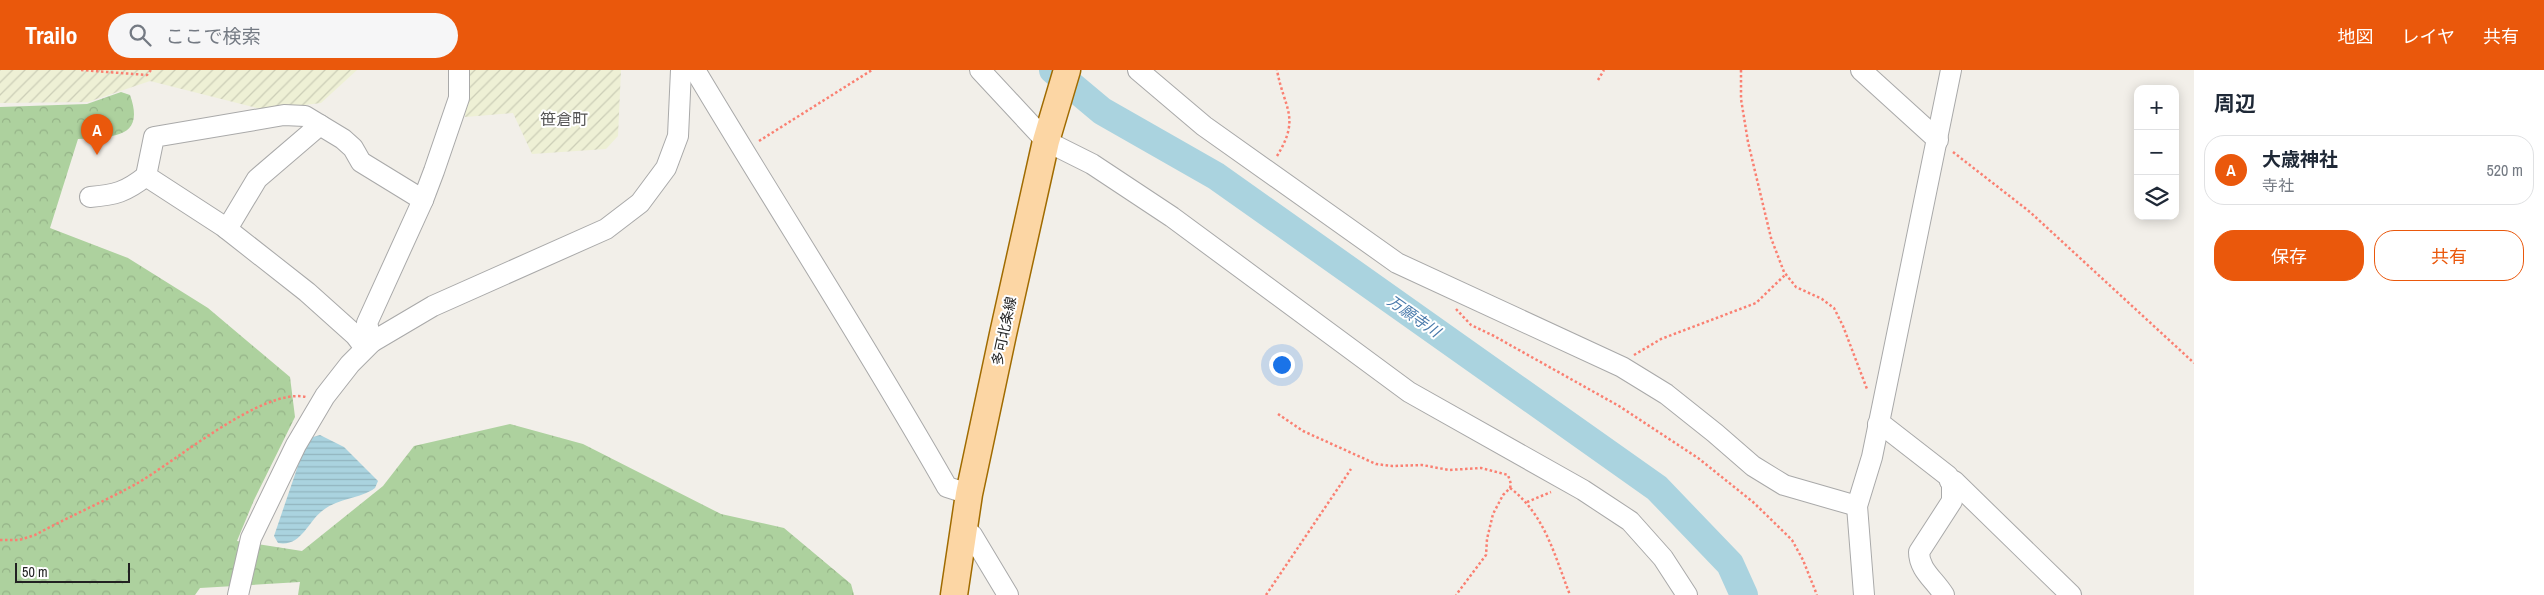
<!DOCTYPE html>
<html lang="ja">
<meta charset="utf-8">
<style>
:root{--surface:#fff;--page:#f6f6f7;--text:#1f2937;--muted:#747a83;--line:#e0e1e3;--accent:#ea580c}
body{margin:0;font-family:"Archivo Narrow","Noto Sans JP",sans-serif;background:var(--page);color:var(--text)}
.controls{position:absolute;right:15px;top:15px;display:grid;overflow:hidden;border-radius:10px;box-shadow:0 2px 12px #0003}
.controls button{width:45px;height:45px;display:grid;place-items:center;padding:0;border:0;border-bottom:1px solid var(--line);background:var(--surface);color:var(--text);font:25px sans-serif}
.scale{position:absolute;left:15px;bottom:12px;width:115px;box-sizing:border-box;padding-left:5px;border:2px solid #222;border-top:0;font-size:14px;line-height:18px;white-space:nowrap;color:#222;-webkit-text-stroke:4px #fff;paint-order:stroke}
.you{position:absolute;left:1281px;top:294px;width:18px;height:18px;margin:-12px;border:4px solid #fff;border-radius:50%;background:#1a73e8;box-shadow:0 0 0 8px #1a73e833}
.badge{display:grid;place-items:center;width:32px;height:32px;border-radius:50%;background:var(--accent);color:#fff;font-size:16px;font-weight:700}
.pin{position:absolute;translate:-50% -41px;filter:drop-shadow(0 1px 2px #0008)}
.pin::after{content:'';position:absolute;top:26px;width:18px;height:15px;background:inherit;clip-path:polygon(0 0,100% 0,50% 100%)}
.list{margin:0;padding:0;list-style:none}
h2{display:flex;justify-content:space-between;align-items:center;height:65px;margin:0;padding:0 20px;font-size:21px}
h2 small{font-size:16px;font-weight:400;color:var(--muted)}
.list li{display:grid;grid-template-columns:32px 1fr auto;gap:15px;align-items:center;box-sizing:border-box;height:70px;margin:0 10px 10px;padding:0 10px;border:1px solid var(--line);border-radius:20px}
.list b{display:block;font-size:19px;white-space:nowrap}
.list p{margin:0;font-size:16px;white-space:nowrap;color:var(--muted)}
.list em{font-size:16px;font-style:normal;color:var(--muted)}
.actions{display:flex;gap:10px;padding:15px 20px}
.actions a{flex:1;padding:11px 0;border:1px solid var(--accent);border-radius:20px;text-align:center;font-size:18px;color:var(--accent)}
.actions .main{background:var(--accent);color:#fff}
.icon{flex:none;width:28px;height:28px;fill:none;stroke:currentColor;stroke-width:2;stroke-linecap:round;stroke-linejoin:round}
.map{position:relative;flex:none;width:2194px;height:525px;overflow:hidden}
header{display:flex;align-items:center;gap:30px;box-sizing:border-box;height:70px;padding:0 25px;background:var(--accent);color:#fff}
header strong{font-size:24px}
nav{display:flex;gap:28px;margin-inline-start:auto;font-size:18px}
.search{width:350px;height:45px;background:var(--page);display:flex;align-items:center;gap:12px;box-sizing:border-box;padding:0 18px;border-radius:28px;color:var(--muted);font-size:19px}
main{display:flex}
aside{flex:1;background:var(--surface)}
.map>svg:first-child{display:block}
.farmland{fill:url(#farmland-furrows)}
.forest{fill:url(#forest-crowns)}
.water{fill:url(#water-rules)}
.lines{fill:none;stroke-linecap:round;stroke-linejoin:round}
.river{stroke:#aad3df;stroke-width:28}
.minor-casing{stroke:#a9a9a9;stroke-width:22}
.major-casing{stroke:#a06b00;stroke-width:29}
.path{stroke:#fa8072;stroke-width:2.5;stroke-dasharray:2.5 2.5;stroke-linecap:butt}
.minor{stroke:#fff;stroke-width:20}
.major{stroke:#fcd6a4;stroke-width:26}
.labels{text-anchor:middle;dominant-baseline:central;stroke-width:4;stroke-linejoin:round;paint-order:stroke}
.street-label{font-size:14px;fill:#222;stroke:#fff}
.water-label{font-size:15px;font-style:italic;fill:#4a7aab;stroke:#fff}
.quarter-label{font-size:16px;fill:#555;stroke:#fff}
</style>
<header>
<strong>Trailo</strong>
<div class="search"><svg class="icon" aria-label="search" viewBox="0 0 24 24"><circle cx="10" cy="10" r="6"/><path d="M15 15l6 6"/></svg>ここで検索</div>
<nav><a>地図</a><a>レイヤ</a><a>共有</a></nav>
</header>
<main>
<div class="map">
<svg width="2194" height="525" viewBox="0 0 2194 525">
<defs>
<pattern id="farmland-furrows" width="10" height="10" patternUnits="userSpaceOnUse" patternTransform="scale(1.25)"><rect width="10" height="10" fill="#eef0d5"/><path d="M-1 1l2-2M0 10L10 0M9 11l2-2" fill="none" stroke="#ccceb7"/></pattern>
<pattern id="forest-crowns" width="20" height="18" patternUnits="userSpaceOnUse" patternTransform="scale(1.25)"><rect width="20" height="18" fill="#add19e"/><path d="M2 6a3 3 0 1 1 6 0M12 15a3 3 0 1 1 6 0" fill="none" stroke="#95b388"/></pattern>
<pattern id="water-rules" width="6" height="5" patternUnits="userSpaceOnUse" patternTransform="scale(1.25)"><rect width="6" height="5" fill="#aad3df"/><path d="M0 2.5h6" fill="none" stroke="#92b5bf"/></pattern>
</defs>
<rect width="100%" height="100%" fill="#f2efe9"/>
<!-- farmland -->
<g class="farmland">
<path d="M0 0H357L321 33 265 40 150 11 88 32 0 33Z"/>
<path d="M468 0H621L618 66 606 79 532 84 513 43 465 47Z"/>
</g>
<!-- forest -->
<path class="forest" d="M121 22 130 25C146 70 111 66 78 69L50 158 128 188 208 238 290 307 295 347 254 430 237 471 302 481 383 416 414 376 510 354 583 374 721 444 784 458 851 514 854 525H298L300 512 200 518 195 525H0V37L87 34Z"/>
<!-- water -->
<path class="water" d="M320 365 344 377 378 411 375 418C360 429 338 428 322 441 307 453 301 477 278 473L274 466 304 378 313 367Z"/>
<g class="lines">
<!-- river -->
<path class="river" d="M1053 0 1102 41 1216 106 1657 418 1730 494 1744 525"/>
<defs>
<g id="minor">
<path d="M695 0C778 139 867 276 947 417L969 424"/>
<path d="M980 0 1046 71 1092 94 1172 147 1409 322 1583 420 1630 451 1663 488 1687 525"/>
<path d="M1138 0 1204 56 1397 193 1622 297 1666 324 1715 363 1753 396 1784 415 1857 436"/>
<path d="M1861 0 1938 70"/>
<path d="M90 127C115 125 126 122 146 106"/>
<path d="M227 159 257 109 320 55"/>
<path d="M372 272 367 253 423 130 434 101 459 28V0"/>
<path d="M365 278 355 265 307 222 223 156 146 106 154 67 284 45 305 46 343 69 353 78 361 92 423 130"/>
<path d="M1878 354 1885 357 1948 406 1952 415V431L1919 482C1919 500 1935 510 1944 525"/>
<path d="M1950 411H1954L2071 525"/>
<path d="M964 459 972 465 1008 525"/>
<path d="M238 525 251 468 296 375 325 326 350 294 372 272 433 236 606 159 640 133 666 98 678 66 681 0"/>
<path d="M1864 525 1857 436 1872 387 1951 0"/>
</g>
<path id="major" d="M954 525 969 424 1003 264 1046 71 1067 0"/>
</defs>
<!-- minor casing -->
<use href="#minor" class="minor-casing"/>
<!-- major casing -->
<use href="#major" class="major-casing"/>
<!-- path -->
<g class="path">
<path d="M81 0 147 5 151 0"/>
<path d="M1741 0V29L1748 72 1771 168 1784 202 1796 217 1822 229 1834 238 1843 256 1867 319"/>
<path d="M1598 10 1604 0"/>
<path d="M759 71 872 0"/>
<path d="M1953 82 2030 142 2194 293"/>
<path d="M1277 86C1301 47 1284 39 1277 0"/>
<path d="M1456 239 1471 255 1494 266 1619 336 1698 388 1753 432 1792 470 1803 490 1817 525"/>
<path d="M1634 285 1661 269 1756 233 1786 204"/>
<path d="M1278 344 1303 361 1376 394 1392 396 1422 395 1449 400 1481 398 1508 405 1511 414 1510 418 1503 425 1493 444 1487 469 1486 485 1456 525"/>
<path d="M1510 418C1545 444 1555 487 1570 525"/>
<path d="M1527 432 1551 422"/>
<path d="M0 470H19L35 465C68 447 103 432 136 414 175 392 263 317 306 327"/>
<path d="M1266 525 1351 399"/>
</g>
<!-- minor -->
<use href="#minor" class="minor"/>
<!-- major -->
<use href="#major" class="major"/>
</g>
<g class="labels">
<!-- street labels -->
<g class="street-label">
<text transform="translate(1004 261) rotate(-78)">多可北条線</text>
</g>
<!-- water labels -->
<g class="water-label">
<text transform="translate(1414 246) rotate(35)">万願寺川</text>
</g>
<!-- quarter labels -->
<g class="quarter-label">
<text x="564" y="49">笹倉町</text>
</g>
</g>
</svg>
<div class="controls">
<button>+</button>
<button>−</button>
<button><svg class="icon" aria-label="layers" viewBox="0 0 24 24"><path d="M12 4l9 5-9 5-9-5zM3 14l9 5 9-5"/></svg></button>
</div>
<div class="scale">50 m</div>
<div class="you"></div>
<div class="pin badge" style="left:97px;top:85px">A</div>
</div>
<aside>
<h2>周辺<small></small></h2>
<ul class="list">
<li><span class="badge">A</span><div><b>大歳神社</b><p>寺社</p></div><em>520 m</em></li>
</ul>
<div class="actions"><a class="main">保存</a><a>共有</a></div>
</aside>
</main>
